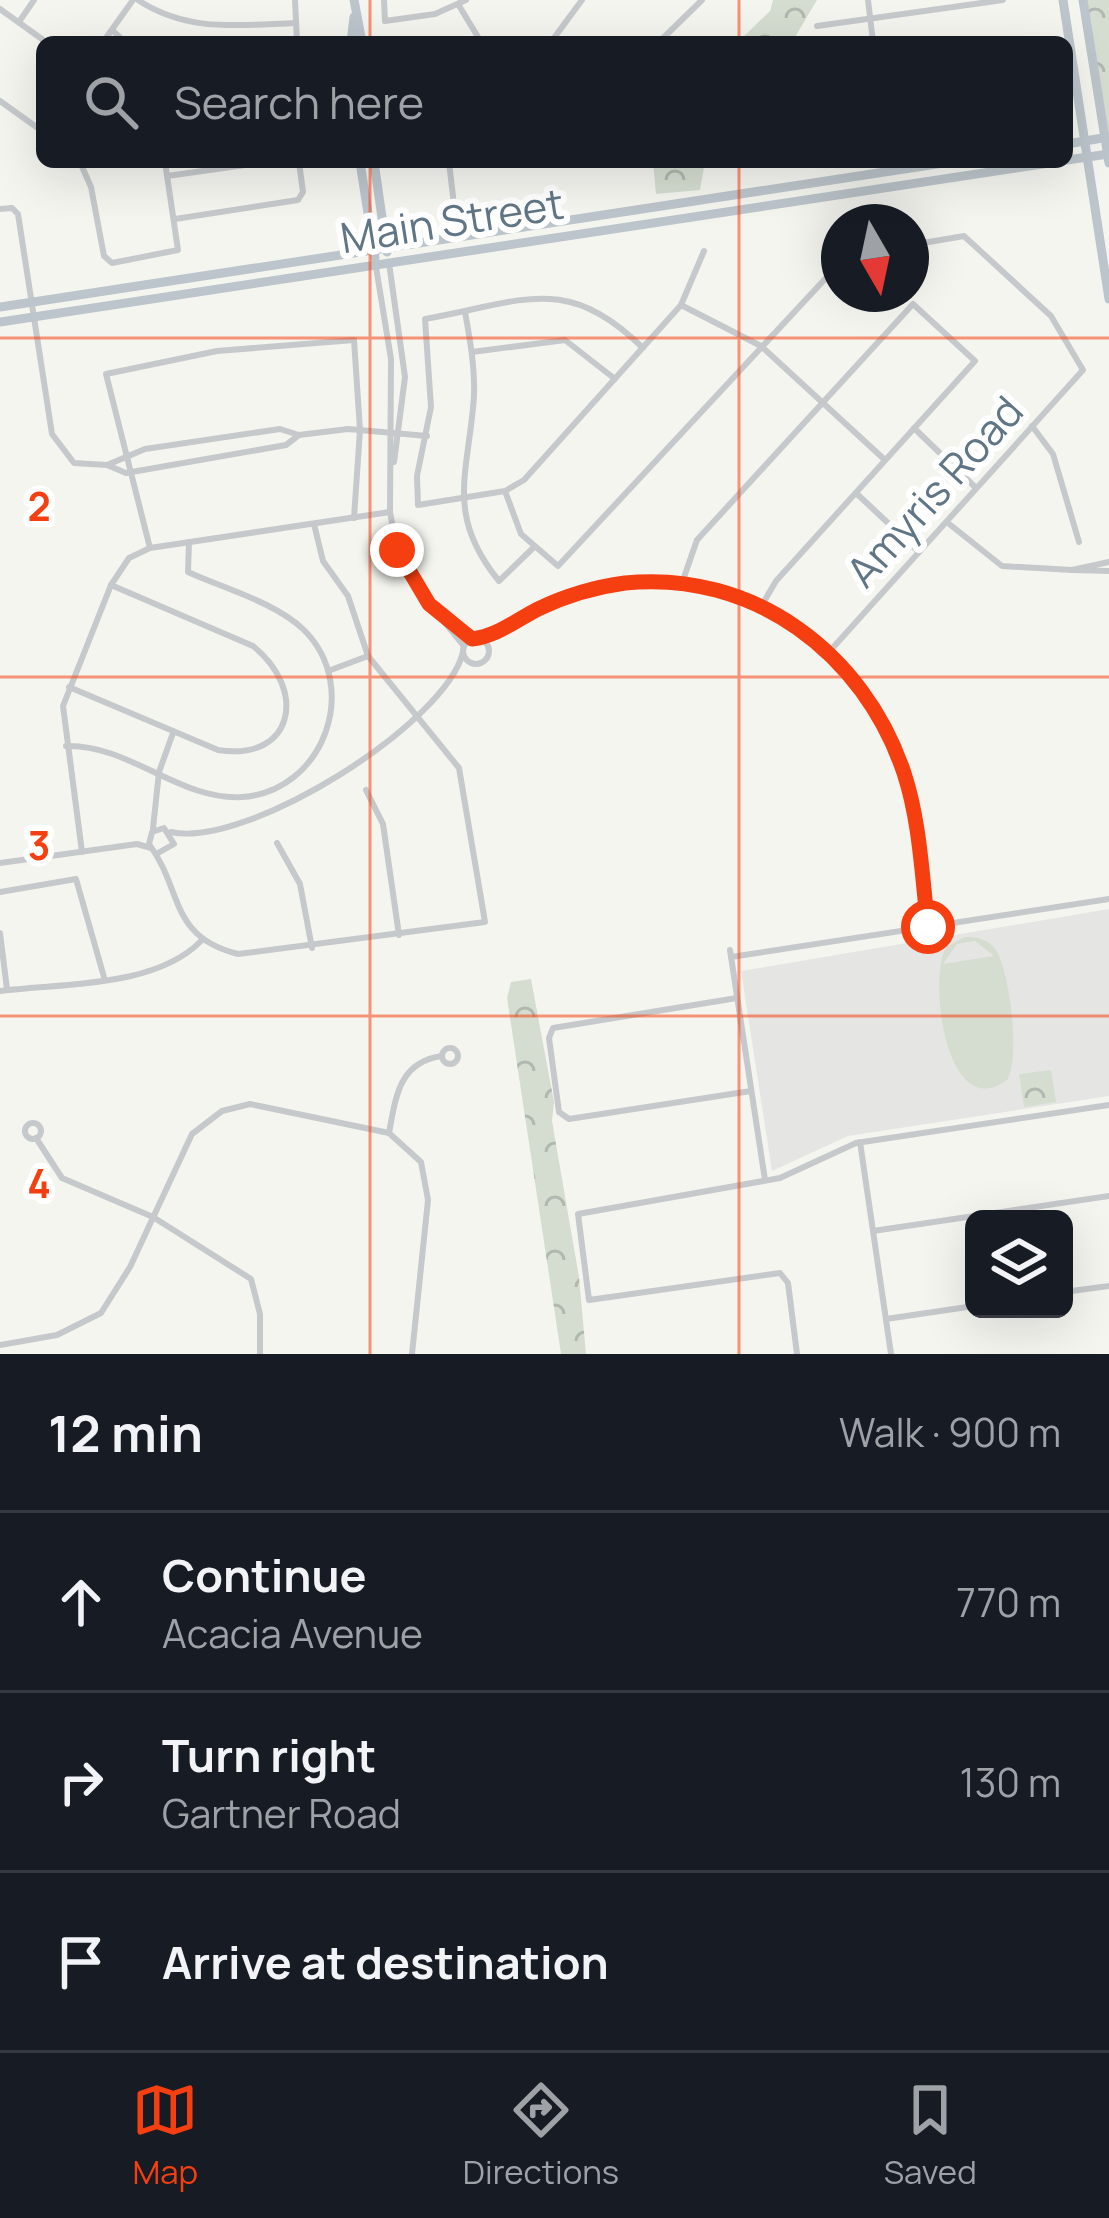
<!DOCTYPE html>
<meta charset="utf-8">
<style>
:root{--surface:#171b24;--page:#20242c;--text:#f1f3f6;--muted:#9ea1a6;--line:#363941;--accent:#f53f10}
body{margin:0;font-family:Manrope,sans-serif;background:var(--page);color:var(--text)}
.controls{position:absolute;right:36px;bottom:36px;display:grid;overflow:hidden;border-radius:18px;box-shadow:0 12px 48px #0002}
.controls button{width:108px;height:108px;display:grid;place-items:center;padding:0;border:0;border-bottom:3px solid var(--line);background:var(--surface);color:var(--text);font:60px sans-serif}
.compass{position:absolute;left:821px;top:204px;width:108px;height:108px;border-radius:50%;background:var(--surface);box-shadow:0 12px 48px #0002;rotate:171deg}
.stop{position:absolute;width:36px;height:36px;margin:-27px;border:9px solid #f53f10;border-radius:50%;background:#fff}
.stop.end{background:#f53f10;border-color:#fff;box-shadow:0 3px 12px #0008}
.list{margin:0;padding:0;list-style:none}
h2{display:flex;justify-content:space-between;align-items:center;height:156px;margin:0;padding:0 48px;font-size:51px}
h2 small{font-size:39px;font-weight:400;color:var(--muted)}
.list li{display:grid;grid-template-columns:78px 1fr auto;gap:36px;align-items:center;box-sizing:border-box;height:180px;padding:0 48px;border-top:3px solid var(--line)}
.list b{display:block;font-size:45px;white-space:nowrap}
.list p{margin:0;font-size:39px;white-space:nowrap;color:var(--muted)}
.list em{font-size:39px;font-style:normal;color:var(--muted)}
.icon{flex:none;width:66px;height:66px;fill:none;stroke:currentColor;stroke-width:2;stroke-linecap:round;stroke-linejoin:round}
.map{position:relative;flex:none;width:1109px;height:1354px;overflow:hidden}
.search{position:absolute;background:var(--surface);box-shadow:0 12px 48px #0002;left:36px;right:36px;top:36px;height:132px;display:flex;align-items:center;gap:30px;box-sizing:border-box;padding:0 42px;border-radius:18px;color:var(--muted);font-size:45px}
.sheet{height:696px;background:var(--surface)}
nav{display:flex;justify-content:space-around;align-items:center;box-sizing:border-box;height:168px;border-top:3px solid var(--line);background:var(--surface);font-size:33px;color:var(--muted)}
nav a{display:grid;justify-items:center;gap:6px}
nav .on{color:var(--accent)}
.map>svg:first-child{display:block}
.built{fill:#e5e6e4}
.forest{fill:url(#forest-crowns)}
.pitch{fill:#d5ddd1;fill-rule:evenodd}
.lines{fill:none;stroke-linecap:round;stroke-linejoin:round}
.street{stroke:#c6c9cc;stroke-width:6}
.secondary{stroke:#bcc5cb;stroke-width:9}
.route{stroke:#f53f10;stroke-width:15}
.grid{fill:none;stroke:#f53f10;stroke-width:3;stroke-opacity:0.55}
.labels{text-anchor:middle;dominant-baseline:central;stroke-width:12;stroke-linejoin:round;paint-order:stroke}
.street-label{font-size:42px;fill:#607585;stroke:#fff}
.grid-label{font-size:39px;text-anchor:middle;font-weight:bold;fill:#f53f10;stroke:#fff;stroke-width:12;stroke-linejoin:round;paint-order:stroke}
</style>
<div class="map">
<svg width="1109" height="1354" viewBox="0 0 1109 1354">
<defs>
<pattern id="forest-crowns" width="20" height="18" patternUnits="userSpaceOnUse" patternTransform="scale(3)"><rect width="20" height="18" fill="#d5ddd1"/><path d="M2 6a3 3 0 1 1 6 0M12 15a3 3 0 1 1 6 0" fill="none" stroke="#b0b8af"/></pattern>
</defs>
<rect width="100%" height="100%" fill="#f5f5f0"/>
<!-- built -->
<path class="built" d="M1109 909V1096L848 1136 772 1171 741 971Z"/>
<!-- forest -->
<g class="forest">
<path d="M773 0H817L792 42H738L770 11Z"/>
<path d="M1084 0H1109V137Z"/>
<path d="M653 162H705L700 190 656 194Z"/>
<path d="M531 979 554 1102 552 1121 579 1277 586 1354H561L507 998 511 982Z"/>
<path d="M1051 1070 1056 1102 1024 1107 1019 1074Z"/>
</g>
<!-- pitch -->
<path class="pitch" d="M965 937C976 937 984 938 993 946 1010 963 1021 1061 1007 1080 945 1126 927 974 947 946ZM975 941 994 956 943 964 957 944Z"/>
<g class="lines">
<!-- street -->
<g class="street">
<path d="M138 0C188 33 239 25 296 23"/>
<path d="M295 0 297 42"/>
<path d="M384 0 385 21 435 14 466 0"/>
<path d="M868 0 873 42"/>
<path d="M458 4 481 42"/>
<path d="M0 9 46 42"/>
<path d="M19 22 34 0"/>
<path d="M817 26 1003 0"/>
<path d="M112 30 125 42"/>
<path d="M103 42 133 0"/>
<path d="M551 42 582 0"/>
<path d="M659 42 702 0"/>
<path d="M0 101 42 131"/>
<path d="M80 162 91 187 104 256 112 263 178 250 165 162"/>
<path d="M449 162 454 205"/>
<path d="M167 176 267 162"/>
<path d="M0 209 12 208 18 214 52 434 74 463 107 465 145 449 280 429 299 435 348 429 427 436"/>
<path d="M175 219 298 200 303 192 299 162"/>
<path d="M389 263 405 377 394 462"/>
<path d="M376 267 391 359 390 512 397 550 411 581 464 646"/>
<path d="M681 305 761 346 885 460"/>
<path d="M465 312C470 339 475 368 474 396 469 472 444 514 499 581L534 547"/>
<path d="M643 348C565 272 522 302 425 319L431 407 417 476 418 505 505 491 524 480 681 305 704 251"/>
<path d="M472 352 565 340 615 379"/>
<path d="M1032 426 1053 454 1079 542"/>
<path d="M914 428 976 488"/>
<path d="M107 465 126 473 286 445 299 435"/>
<path d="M505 491 521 534 558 566 839 264"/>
<path d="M856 493 919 552"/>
<path d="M948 523 1002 566 1072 570"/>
<path d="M150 548 106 374 217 351 354 340 360 430 354 518"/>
<path d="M1109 562 1072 570 1109 571"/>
<path d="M682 583 697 540 913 304 975 361 776 581 762 605"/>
<circle cx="476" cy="651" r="13"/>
<path d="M476 639C501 634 520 618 542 607 567 595 594 588 622 584 751 567 862 653 904 772 921 820 922 876 929 927"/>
<path d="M829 652 1083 370 1051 316 964 236 911 245"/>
<path d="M328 671 368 656"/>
<path d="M69 687 218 750C294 762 308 690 253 646L111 585"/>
<path d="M66 746C129 744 180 801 242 797 323 792 362 688 304 630 275 602 225 589 188 572L189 542"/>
<path d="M366 790 383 824 399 935"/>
<path d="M153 828 159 772 173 733"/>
<path d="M171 832C246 849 446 724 463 652"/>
<path d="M277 843 300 884 312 948"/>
<path d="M82 852 63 706 111 585 129 558 150 548 390 512"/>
<path d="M158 853 174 844 164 828 152 832 149 844C183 890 169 937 238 954L485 922 459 768 368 656 348 596 323 561 314 524"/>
<path d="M0 863 137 844 151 848"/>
<path d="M0 892 76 879 104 977"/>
<path d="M0 933 7 989"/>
<path d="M730 950 765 1180"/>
<path d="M731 957 1109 899"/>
<path d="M0 991C62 983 155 988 201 941"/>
<path d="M737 998 553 1028 549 1038 559 1112 569 1119 751 1091"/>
<circle cx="450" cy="1056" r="8"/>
<circle cx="33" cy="1131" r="8"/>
<path d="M389 1133C396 1096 399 1062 442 1056"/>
<path d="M36 1138 62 1178 153 1217 251 1279 260 1314V1354"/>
<path d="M860 1142 891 1354"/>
<path d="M873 1231 1109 1196"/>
<path d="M1064 1292 1109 1286"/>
<path d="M886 1319 974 1306"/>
<path d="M0 1345 57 1335 101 1313 130 1267 192 1134 222 1111 250 1104 389 1133 421 1162 428 1200 412 1354"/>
<path d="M797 1354 788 1283 780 1273 589 1300 578 1214 780 1178 856 1143 1109 1105"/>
</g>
<!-- secondary -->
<g class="secondary">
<path d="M354 0 362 42"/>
<path d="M1063 0 1109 299"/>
<path d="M1083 0 1109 163"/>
<path d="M351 42 354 17"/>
<path d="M1067 144 1109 137"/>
<path d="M1067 160 1109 154"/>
<path d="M360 162 375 258"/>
<path d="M374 162 387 252"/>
<path d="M0 307 950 162"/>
<path d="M0 322 1056 162"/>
</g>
</g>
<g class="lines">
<!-- route -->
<path class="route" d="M397 550 429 604 472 639C497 636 515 621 538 609 565 596 595 587 625 583 753 570 864 653 904 773 920 821 922 877 928 927"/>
</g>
<!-- grid -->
<path class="grid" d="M370 0V42M739 0V42M370 162V1354M739 162V1354M0 338H1109M0 677H1109M0 1016H1109"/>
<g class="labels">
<!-- street labels -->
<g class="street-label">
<text transform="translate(452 220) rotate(-9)">Main Street</text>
<text transform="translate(934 491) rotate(-48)">Amyris Road</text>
</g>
</g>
<g class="grid-label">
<text x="39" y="521">2</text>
<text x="39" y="860">3</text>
<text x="39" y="1198">4</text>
</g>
</svg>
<div class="controls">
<button><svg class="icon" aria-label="layers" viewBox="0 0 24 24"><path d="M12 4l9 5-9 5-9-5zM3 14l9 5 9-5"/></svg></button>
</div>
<svg class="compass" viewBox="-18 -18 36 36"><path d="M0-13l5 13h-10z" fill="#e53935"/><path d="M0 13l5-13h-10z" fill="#9ea1a6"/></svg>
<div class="stop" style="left:928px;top:927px"></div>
<div class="stop end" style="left:397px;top:550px"></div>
<div class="search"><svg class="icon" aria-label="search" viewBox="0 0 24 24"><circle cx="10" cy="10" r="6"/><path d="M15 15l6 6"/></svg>Search here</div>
</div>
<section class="sheet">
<h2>12 min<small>Walk · 900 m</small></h2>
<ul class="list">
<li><svg class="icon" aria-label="ahead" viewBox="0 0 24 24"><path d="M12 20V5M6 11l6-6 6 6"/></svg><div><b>Continue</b><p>Acacia Avenue</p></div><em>770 m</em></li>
<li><svg class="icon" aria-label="right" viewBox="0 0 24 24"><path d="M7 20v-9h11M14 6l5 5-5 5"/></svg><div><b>Turn right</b><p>Gartner Road</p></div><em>130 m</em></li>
<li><svg class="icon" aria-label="arrive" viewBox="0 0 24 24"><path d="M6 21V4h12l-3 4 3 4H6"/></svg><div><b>Arrive at destination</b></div></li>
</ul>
</section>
<nav>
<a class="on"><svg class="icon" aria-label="map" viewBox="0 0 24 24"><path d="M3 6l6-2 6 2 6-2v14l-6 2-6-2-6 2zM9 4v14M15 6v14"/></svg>Map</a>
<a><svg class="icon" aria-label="directions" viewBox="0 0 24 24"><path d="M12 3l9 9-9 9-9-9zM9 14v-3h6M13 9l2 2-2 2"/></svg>Directions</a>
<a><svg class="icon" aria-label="saved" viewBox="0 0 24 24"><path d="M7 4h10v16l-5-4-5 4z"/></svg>Saved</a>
</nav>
